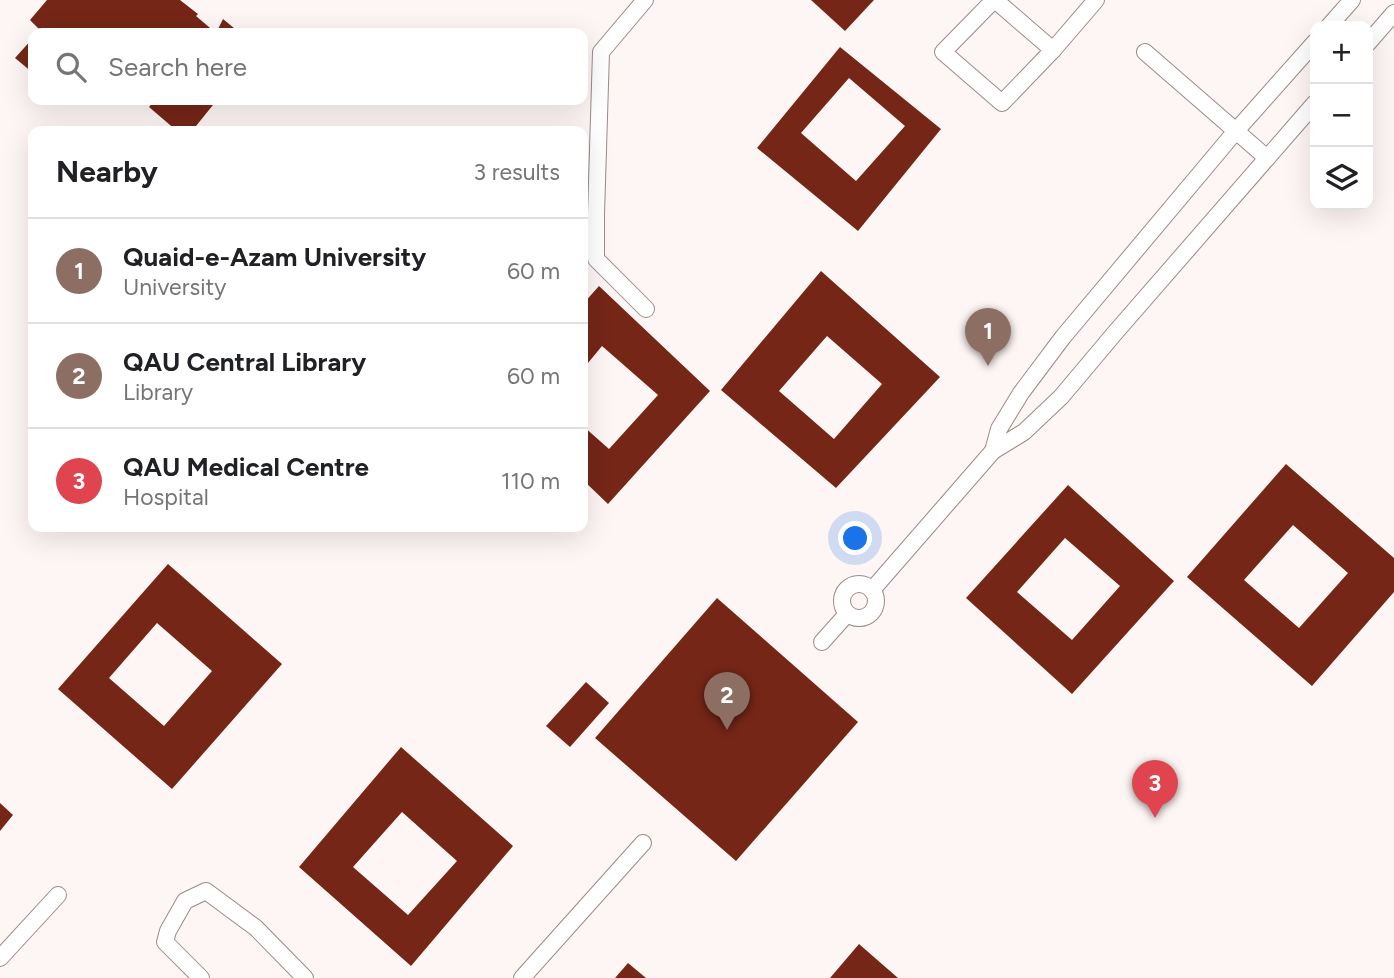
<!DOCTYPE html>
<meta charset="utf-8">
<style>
:root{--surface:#fff;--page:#f6f6f6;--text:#202124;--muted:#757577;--line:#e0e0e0;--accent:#9d331f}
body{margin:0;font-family:Figtree,sans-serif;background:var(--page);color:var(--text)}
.controls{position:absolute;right:21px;top:21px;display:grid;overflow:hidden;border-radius:14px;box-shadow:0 7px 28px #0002}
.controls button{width:63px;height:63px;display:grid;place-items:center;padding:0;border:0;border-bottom:2px solid var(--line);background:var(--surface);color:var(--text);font:35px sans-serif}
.you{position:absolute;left:856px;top:539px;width:24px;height:24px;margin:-18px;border:5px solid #fff;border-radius:50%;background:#1a73e8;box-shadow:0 0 0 10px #1a73e833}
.badge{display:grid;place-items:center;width:46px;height:46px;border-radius:50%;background:var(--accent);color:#fff;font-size:23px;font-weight:700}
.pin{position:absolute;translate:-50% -58px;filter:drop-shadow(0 2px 4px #0008)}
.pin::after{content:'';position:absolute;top:37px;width:24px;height:21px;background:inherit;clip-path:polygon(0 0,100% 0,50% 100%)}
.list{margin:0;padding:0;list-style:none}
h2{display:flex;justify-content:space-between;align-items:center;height:91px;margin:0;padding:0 28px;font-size:30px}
h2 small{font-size:23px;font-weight:400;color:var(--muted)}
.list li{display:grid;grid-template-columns:46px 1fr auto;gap:21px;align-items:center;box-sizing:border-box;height:105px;padding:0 28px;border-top:2px solid var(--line)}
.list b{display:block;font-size:26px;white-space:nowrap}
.list p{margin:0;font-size:23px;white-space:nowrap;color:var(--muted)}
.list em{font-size:23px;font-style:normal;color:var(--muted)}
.icon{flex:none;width:38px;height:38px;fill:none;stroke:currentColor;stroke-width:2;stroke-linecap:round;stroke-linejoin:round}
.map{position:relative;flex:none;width:1394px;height:978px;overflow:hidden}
.search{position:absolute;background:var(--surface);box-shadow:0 7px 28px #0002;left:28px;top:28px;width:560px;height:77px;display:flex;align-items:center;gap:18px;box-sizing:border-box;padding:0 24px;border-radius:14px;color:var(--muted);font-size:26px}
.panel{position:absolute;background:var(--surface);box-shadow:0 7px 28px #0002;left:28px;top:126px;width:560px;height:406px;border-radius:14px}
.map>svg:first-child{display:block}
.building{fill:#752617;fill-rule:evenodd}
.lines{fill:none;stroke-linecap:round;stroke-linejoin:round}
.service-casing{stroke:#9b8a85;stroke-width:18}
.service{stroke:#fff;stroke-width:16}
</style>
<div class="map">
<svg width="1394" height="978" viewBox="0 0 1394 978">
<rect width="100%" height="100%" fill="#fef6f4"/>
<!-- building -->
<g class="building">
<path d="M47 0H180L198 14 196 16 216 33 223 19 240 33H37L40 30 30 20Z"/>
<path d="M811 0H874L845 31Z"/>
<path d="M33 38V73L15 58Z"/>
<path d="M840 47 941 129 858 231 757 148ZM849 78 905 126 856 181 801 133Z"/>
<path d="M155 100H217L192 131H177L149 107Z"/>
<path d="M821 271 940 377 836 488 721 390ZM827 336 882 384 834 439 779 391Z"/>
<path d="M599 286 710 391 608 504 583 480V426L609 449 658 395 602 346 583 369V304Z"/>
<path d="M1286 464 1394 558V592L1312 686 1187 577ZM1293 525 1348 573 1299 628 1244 580Z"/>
<path d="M1068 485 1174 581 1072 694 966 598ZM1065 538 1120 586 1072 640 1017 592Z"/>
<path d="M168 564 282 664 172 789 58 689ZM157 623 212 671 164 726 109 678Z"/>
<path d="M717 598 858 722 736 861 595 738Z"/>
<path d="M586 682 609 703 570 747 546 726Z"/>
<path d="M401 747 513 846 411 966 299 867ZM402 812 457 861 408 915 353 867Z"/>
<path d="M0 803 13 815 0 831Z"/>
<path d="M859 944 898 978H830Z"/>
<path d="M628 963 646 978H615Z"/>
</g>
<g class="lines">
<defs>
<g id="service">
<path d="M645 0 601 52 596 214V259L646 309"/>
<path d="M994 0 943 52 1002 103 1053 50 1096 0"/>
<path d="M995 0 1053 50"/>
<path d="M1329 26 1352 0"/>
<path d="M1315 42 1235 132 1063 337 1021 393 999 429 993 451 1024 432 1061 397 1114 334 1315 103"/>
<path d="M1368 43 1394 13"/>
<path d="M1145 52 1267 158"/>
<circle cx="859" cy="601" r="17"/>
<path d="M872 590 993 451"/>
<path d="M822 642 847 614"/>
<path d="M0 958 58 895"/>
<path d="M201 978 165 942 168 931 185 901 206 891 256 928 305 978"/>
<path d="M522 978 643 843"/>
</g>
</defs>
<!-- service casing -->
<use href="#service" class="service-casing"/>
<!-- service -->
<use href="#service" class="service"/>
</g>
</svg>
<div class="controls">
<button>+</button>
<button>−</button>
<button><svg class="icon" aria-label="layers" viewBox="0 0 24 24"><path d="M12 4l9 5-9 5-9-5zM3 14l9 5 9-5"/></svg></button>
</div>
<div class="you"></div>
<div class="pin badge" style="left:988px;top:366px;background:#8d6e63">1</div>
<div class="pin badge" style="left:727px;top:730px;background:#8d6e63">2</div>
<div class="pin badge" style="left:1155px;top:818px;background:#e0444e">3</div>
<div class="search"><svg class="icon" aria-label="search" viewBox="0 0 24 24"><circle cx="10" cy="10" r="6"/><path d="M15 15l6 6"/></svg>Search here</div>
<section class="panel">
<h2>Nearby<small>3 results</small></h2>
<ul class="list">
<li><span class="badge" style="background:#8d6e63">1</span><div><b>Quaid-e-Azam University</b><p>University</p></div><em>60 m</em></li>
<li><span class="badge" style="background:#8d6e63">2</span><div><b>QAU Central Library</b><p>Library</p></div><em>60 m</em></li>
<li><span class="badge" style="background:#e0444e">3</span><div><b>QAU Medical Centre</b><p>Hospital</p></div><em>110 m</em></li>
</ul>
</section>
</div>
